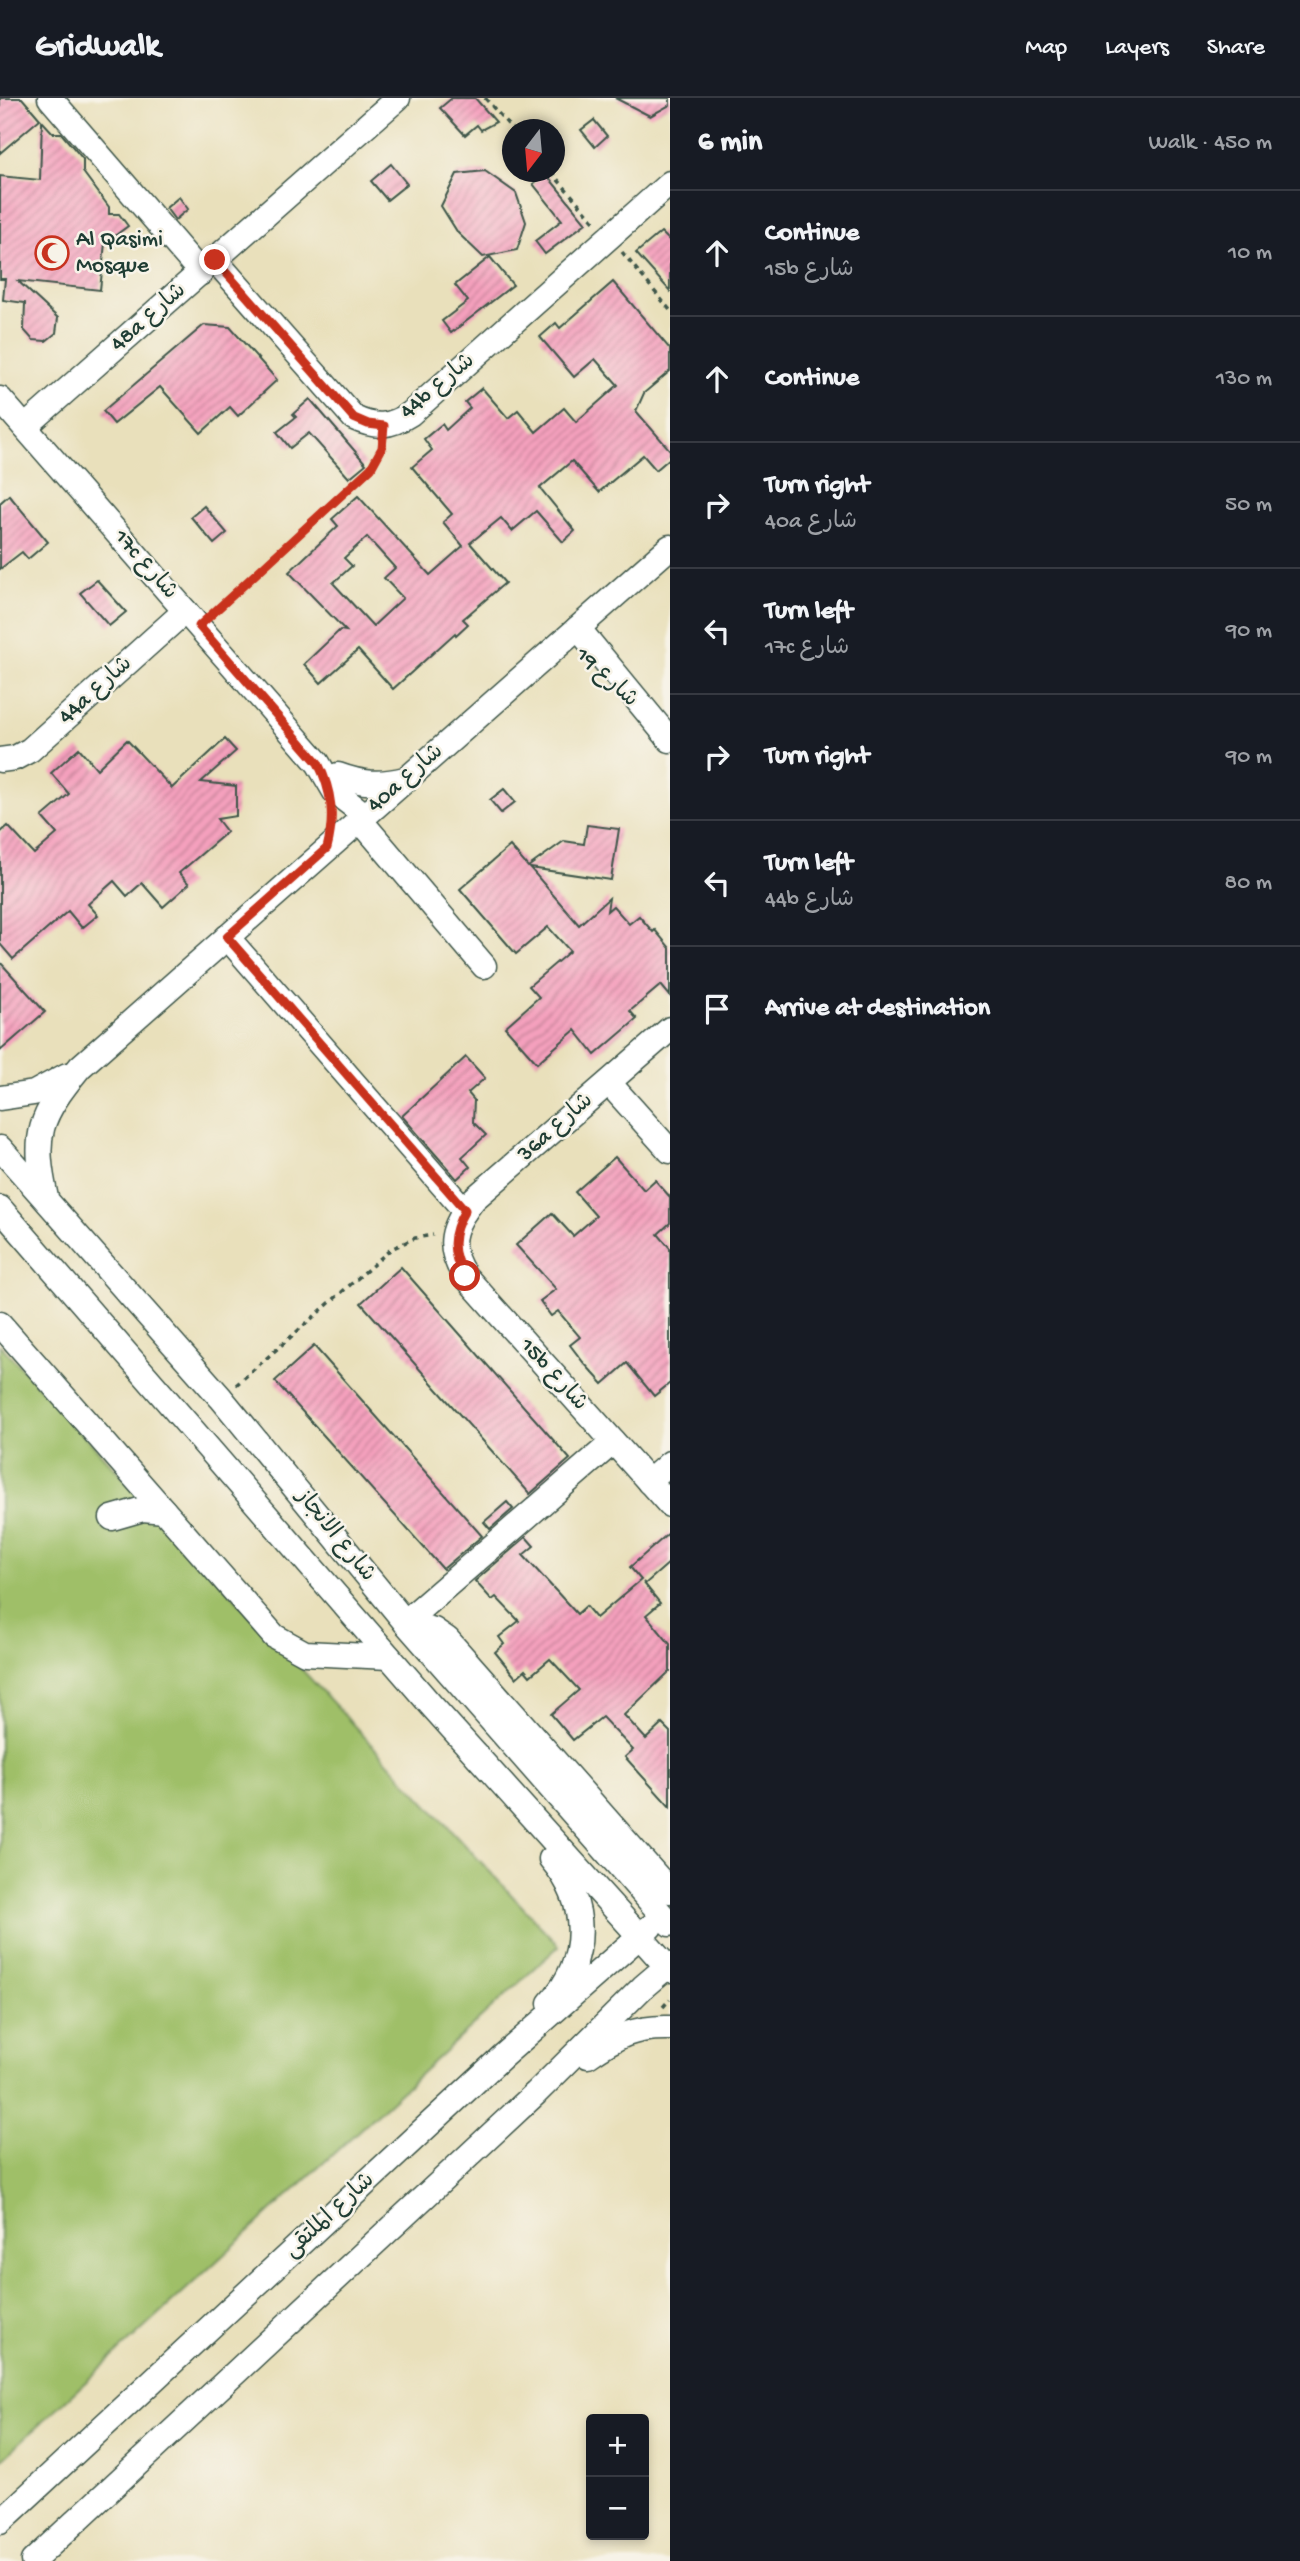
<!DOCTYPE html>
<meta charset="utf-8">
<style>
:root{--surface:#171b24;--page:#20242c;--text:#f1f3f6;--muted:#9ea1a6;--line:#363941}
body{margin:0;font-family:"Gochi Hand","Playpen Sans Arabic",sans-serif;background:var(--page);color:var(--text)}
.controls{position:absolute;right:21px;bottom:21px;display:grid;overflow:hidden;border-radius:7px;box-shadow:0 4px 10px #0003}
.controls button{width:63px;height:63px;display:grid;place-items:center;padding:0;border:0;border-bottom:2px solid var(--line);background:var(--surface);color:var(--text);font:35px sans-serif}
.compass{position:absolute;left:502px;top:21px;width:63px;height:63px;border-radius:50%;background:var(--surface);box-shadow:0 4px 10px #0003;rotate:196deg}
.stop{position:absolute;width:21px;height:21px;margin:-16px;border:5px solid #c8321e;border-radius:50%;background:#fff}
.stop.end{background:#c8321e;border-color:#fff;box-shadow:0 2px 7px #0008}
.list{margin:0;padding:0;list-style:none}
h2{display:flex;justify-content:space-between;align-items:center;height:91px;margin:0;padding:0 28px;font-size:30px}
h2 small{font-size:23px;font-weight:400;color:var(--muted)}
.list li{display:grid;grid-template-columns:46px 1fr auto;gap:21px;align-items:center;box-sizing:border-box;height:126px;padding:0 28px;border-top:2px solid var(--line)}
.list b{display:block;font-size:26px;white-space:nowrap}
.list p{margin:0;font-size:23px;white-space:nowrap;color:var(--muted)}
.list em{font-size:23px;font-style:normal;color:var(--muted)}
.icon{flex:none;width:38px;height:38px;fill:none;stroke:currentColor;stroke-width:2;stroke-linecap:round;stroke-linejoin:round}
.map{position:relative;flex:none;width:670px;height:2463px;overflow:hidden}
header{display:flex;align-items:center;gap:42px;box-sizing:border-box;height:98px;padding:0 35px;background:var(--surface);border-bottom:2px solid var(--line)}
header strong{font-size:33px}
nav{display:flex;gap:38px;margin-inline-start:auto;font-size:24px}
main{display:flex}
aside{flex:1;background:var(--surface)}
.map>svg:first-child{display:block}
.green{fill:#9fbf68;stroke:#5f7e4e;stroke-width:2}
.building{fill:url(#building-hatch);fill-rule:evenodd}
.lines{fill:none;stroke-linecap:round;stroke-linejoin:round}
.minor-casing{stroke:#3d5548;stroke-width:27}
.path{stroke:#3d5548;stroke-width:3.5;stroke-dasharray:5 5;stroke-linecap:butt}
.minor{stroke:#fff;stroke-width:24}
.route{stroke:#c8321e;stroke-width:9}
.labels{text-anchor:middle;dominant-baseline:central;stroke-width:5;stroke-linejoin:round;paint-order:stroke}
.poi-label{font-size:23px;fill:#1f3d34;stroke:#f7f3e8;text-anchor:start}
.street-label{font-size:23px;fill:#1f3d34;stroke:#f7f3e8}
</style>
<header>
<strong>Gridwalk</strong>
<nav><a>Map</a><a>Layers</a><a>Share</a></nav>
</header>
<main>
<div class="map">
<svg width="670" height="2463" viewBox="0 0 670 2463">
<defs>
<pattern id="building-hatch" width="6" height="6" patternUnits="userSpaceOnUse" patternTransform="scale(1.75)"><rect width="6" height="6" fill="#f5a0bd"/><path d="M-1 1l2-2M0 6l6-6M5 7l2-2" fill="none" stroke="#c6849a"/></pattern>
</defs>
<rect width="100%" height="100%" fill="#f7f3e8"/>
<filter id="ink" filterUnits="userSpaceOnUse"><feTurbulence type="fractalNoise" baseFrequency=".0143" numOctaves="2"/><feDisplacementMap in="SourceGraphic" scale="14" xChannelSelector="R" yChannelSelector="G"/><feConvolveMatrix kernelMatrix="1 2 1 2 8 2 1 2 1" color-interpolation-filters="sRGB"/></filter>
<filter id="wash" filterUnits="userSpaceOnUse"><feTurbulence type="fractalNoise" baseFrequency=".00686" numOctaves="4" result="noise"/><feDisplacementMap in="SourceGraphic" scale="28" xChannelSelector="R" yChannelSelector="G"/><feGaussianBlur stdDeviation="1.57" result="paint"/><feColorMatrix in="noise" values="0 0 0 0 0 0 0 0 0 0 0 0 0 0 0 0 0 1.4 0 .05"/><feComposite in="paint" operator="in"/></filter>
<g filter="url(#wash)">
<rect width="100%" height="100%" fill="#e9e0bb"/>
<!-- green -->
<path class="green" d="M0 1247 559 1848 2 2361 0 2358Z"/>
<g id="blocks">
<!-- building -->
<g class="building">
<path d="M0 0H22L40 21 0 55Z"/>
<path d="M452 0H475L496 24 481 32 477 27 465 37 440 10Z"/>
<path d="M615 0H670V7L650 18Z"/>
<path d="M594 22 607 38 595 49 581 32Z"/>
<path d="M42 23 53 35H61L83 61V74L109 109V116H119L128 128 105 145 100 192 18 183 58 220 56 235 46 243 33 242 24 232 25 205 3 202 5 181H0V78L40 82Z"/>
<path d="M391 66 407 86 387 102 371 83Z"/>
<path d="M485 73 516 95 526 124 517 152 483 159 458 135 441 108 457 76Z"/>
<path d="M546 76 586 125 545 156 535 143 562 122 533 86Z"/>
<path d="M179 99 188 111 175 122 166 110Z"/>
<path d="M661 134 670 143V193L636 155Z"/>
<path d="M490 159 513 187 451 235 442 223 468 203 455 187Z"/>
<path d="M613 184 670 251V273L644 295 636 313 670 352V360L656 372 643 357 599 394 572 363 540 390 575 433 563 444 536 413 512 433 501 420 470 445 505 485 463 521 468 526 456 537 455 535 393 591 358 552 321 585 304 566 340 532 346 533 289 474 338 428 332 421 358 398 430 477 463 448 443 424 452 416 412 369 432 352 424 341 442 326 446 332 470 310 465 304 482 290 508 320 518 312 536 334 564 310 576 324 618 287 595 261 574 279 540 239 556 225 560 230ZM367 439 395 470 384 480 403 500 373 528 333 485 352 468 344 460Z"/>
<path d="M204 227 230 229 277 282 238 318 230 309 201 335 160 289 114 326 103 313Z"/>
<path d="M310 301 366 366 349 380 309 335 290 350 277 334 296 319 293 316Z"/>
<path d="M9 397 48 444 28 461 22 454 0 471V405Z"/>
<path d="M204 408 227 435 214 446 191 419Z"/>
<path d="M97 482 126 514 109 528 80 495Z"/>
<path d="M225 641 236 653 201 684 236 688V718L217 721 227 734 179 775 189 786 163 809 142 785 127 798 114 783 88 806 98 817 82 830 68 813 13 861 0 846V735L8 728 34 756 57 736 42 719 69 696 51 675 79 650 97 671 127 642 172 690Z"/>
<path d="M504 691 515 704 501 715 490 702Z"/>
<path d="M587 727 619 731 611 782 530 770 579 827 609 800 607 813 613 808 629 826 639 818 653 834 655 832 670 850V898L661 887 630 913 637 921 595 957 575 932 537 965 505 929 539 899 529 888 570 853 548 829 516 856 460 791 510 748 528 769 564 743 584 746Z"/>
<path d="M0 864 45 914 0 953Z"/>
<path d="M466 959 485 980 468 995 474 1002 473 1024 486 1037 462 1059 470 1069 457 1081 402 1018Z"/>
<path d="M615 1059 644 1092 655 1082 670 1099V1125L658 1136 670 1150V1285L654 1298 627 1265 603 1286 583 1264 570 1247 580 1239 558 1213 551 1218 540 1203 556 1191 516 1147 552 1115 573 1138 596 1118 575 1094Z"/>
<path d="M401 1169 570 1361 530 1396 361 1205Z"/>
<path d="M314 1248 482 1438 443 1471 275 1283Z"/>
<path d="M507 1404 513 1411 490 1431 484 1424Z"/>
<path d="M670 1434V1464L645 1486 643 1484 660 1505 646 1517 670 1546V1573L624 1617 646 1641 662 1626 670 1634V1709L625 1659 633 1652 602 1619 573 1642 551 1616 579 1592 550 1561 530 1578 525 1572 516 1580 495 1554 504 1546 499 1539 519 1523 496 1499 492 1502 475 1483 526 1439 534 1448 523 1457 577 1516 586 1508 596 1520 641 1482 630 1469Z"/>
</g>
</g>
</g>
<g filter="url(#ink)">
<use href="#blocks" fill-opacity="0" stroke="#3d5548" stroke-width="2"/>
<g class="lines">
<defs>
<g id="minor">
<path d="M50 0 201 175"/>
<path d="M215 162 354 320C375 330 390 329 410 316L670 85"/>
<path d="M0 301 318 665 335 694 365 717"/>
<path d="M25 329 398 0"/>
<path d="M578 530 670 642"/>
<path d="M0 662 15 660 30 652 185 513"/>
<path d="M338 677C362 686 381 687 405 681"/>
<path d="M360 722 484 868"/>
<path d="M227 839 465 1113"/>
<path d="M670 931 474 1101C452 1128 445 1148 465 1178L670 1407"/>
<path d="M609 985 670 1053"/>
<path d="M0 1000 34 995 67 977"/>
<path d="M0 1050 221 1300 405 1524 670 1826"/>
<path d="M46 1100C32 1036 39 1019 80 969L670 449"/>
<path d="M0 1110 431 1607 670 1872"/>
<path d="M0 1226 274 1538 305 1555 389 1559"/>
<path d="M649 1384 670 1365"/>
<path d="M112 1420 143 1411 164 1413"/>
<path d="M405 1524 613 1344"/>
<path d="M406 1524 434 1532 447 1541 670 1793"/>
<path d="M550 1905C590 1861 589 1805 551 1761"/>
<path d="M588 1958C617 1938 634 1929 670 1930"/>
<path d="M0 2424 503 1958 650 1829"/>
<path d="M33 2463 536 1995 643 1889 670 1866"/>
</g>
</defs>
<!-- minor casing -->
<use href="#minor" class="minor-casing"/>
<!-- path -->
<g class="path">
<path d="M485 0 513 32"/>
<path d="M551 74 596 125"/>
<path d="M622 154 670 212"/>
<path d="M213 515 371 370 377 361 382 346"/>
<path d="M236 1287 391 1151 415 1140 433 1137"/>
<path d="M663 1909 670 1901"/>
</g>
<!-- minor -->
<use href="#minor" class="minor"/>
</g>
</g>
<g class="lines" filter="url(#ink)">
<!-- route -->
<path class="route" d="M215 162 354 320 368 326 384 328 382 350 371 370 199 528 318 665C332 693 335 719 327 750L227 839 465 1112C451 1136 450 1155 465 1178"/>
</g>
<!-- icons -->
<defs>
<symbol id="mosque-ring" viewBox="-11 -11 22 22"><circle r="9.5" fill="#f7f3e8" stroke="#c8321e" stroke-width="1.5"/><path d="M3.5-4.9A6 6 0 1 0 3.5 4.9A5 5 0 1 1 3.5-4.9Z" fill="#c8321e"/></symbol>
</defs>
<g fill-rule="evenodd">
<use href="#mosque-ring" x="33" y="136" width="38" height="38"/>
</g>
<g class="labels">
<!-- poi labels -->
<g class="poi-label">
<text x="76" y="142">Al Qasimi<tspan x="76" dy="26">Mosque</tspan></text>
</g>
<!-- street labels -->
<g class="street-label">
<text transform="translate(149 220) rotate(-41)">48a شارع</text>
<text transform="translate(438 289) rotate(-40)">44b شارع</text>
<text transform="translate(145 467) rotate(49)">17c شارع</text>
<text transform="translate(606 580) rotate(43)">شارع 19</text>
<text transform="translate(96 593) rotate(-42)">44a شارع</text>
<text transform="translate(406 681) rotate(-41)">40a شارع</text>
<text transform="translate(556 1030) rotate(-41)">36a شارع</text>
<text transform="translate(553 1277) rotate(48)">15b شارع</text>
<text transform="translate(335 1438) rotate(51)">شارع الانجاز</text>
<text transform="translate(330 2118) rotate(-43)">شارع الملتقى</text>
</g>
</g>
</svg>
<div class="controls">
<button>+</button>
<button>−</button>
</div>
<svg class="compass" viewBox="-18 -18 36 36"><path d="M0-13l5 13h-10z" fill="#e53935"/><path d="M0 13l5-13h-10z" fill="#9ea1a6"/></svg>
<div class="stop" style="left:465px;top:1178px"></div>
<div class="stop end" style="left:215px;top:162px"></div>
</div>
<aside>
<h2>6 min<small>Walk · 450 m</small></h2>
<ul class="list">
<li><svg class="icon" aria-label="ahead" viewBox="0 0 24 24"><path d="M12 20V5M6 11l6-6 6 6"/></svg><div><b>Continue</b><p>15b شارع</p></div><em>10 m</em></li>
<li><svg class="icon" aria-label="ahead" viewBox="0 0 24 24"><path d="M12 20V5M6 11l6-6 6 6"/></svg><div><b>Continue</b></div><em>130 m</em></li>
<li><svg class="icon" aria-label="right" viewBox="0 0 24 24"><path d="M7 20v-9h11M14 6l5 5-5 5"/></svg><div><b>Turn right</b><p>40a شارع</p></div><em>50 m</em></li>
<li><svg class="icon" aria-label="left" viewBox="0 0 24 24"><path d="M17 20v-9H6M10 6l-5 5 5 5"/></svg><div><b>Turn left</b><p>17c شارع</p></div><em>90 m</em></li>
<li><svg class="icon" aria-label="right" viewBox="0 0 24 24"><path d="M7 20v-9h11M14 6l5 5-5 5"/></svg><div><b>Turn right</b></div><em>90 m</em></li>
<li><svg class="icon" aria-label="left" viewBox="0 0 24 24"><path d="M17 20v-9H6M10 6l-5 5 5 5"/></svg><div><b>Turn left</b><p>44b شارع</p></div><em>80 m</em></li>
<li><svg class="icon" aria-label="arrive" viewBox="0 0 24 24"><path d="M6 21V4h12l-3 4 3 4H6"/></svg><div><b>Arrive at destination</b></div></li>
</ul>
</aside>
</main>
